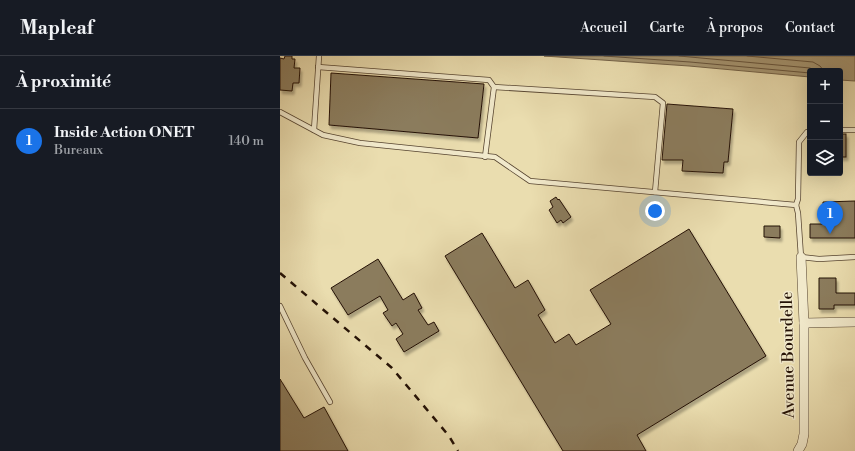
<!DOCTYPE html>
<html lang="fr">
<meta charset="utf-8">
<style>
:root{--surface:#171b24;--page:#242831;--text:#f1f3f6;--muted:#9ea1a6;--line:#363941;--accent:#1a73e8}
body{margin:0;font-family:"Libre Bodoni",serif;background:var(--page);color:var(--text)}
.controls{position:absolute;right:12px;top:12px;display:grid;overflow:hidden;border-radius:4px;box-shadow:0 4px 16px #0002}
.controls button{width:36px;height:36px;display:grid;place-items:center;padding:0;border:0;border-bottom:1px solid var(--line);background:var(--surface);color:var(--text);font:20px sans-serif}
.you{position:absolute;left:375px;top:155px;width:14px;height:14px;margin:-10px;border:3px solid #fff;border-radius:50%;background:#1a73e8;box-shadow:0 0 0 6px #1a73e833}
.badge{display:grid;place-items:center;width:26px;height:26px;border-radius:50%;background:var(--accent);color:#fff;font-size:13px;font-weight:700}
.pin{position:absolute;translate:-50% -33px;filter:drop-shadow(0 1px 2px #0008)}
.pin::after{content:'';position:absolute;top:21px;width:14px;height:12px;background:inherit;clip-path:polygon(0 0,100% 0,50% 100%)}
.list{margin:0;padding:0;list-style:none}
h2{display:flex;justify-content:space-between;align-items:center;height:52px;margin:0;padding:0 16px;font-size:17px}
h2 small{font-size:13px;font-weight:400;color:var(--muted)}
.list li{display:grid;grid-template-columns:26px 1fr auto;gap:12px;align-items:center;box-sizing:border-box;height:64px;padding:0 16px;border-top:1px solid var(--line)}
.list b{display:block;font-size:15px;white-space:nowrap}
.list p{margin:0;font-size:13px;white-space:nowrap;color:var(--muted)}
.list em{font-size:13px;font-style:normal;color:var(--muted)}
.icon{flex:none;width:22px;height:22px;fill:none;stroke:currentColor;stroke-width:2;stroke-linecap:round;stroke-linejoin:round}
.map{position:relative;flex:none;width:575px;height:395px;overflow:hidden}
header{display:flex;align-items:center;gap:24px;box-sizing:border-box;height:56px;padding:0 20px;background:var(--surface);border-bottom:1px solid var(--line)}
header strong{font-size:19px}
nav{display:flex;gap:22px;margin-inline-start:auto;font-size:14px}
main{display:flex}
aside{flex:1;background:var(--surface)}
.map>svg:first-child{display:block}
.water{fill:#a79875;stroke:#736248}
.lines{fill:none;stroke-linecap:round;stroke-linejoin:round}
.shore{stroke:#66543d;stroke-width:1}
.building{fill:#8b7b5d;stroke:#241105;filter:url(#shadow)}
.lane-casing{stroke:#564430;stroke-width:6}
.street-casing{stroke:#564430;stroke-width:10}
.lane{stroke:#f1e9cb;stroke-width:4.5}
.street{stroke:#f1e9cb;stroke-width:9}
.rail{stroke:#241105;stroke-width:2.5;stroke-dasharray:7 7;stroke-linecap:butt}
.labels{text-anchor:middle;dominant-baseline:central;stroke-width:3;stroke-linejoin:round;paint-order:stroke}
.street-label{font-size:16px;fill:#241105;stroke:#f1e9cb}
</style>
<header>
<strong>Mapleaf</strong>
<nav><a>Accueil</a><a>Carte</a><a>À propos</a><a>Contact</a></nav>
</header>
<main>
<aside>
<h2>À proximité<small></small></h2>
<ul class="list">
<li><span class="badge">1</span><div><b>Inside Action ONET</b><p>Bureaux</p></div><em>140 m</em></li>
</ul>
</aside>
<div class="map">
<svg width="575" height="395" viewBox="0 0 575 395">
<defs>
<filter id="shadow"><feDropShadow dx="2" dy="3.5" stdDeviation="1" flood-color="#0004"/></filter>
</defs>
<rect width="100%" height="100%" fill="#eaddaf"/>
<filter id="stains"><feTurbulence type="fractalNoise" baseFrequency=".005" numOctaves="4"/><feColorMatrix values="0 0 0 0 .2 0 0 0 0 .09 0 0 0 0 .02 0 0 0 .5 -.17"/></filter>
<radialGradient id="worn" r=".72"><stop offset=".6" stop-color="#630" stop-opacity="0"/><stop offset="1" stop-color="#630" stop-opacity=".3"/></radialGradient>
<!-- water -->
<path class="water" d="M264 0H575V25L560 24V15H530V21L409 10Z"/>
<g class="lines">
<!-- shore -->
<g class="shore">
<path d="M324 0 410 6 530 17"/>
<path d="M399 0 530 12 536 15"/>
<path d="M467 0 533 6 540 10 544 15"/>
</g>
</g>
<!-- building -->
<g class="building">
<path d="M5 0H12V3H15L14 12H20L19 27H13L12 35 0 34V2L4 3Z"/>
<path d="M51 17 204 28 198 82 49 69Z"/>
<path d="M387 48 453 53 448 106H444L443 117 402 115 403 104H382Z"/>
<rect x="560" y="78" width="6" height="23"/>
<path d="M276 141 278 144 279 143 291 161 283 167 281 164 277 167 269 154 273 151 270 145Z"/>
<path d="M575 145V182H530V168H543V146Z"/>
<path d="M484 170H500V182L484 181Z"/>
<path d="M409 173 486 300 357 379 366 395H283L165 200 202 177 235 232 248 224 265 254 258 259 275 287 289 278 296 289 331 268 310 234Z"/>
<path d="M98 203 123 244 134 237 142 252 138 254 148 269 154 266 159 275 124 296 116 283 123 278 116 267 112 270 103 257 108 254 100 240 68 259 51 232Z"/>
<path d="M539 222H556V237H575V249H554V253H539Z"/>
<path d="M0 323 24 362 44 351 68 395H0Z"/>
</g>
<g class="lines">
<defs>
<g id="lane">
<path d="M38 11 209 24 214 31 205 101"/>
<path d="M214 31 375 41 383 47 375 136"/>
<path d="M0 56 43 79 80 87 215 101 250 125 516 149 518 157 521 201 539 203 575 201"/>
<path d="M34 74 39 0"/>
<path d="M560 74H575"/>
<path d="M516 149 518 143 519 86 527 76H530"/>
<path d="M0 250 25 302 50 346"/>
</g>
<g id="street">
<path d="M524 267 575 266"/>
<path d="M518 395 522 388 524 378V267L521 201"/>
</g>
</defs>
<!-- lane casing -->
<use href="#lane" class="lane-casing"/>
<!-- street casing -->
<use href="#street" class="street-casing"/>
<!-- lane -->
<use href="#lane" class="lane"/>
<!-- street -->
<use href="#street" class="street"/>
<!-- rail -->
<path class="rail" d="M0 217 112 312 169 380 178 395"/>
</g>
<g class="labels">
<!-- street labels -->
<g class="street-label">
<text transform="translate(508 299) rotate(-91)">Avenue Bourdelle</text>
</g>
</g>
<rect width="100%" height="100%" filter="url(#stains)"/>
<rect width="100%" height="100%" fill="url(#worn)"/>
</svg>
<div class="controls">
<button>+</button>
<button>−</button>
<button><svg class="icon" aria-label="layers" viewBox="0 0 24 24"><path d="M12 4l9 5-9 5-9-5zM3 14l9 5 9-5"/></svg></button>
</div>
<div class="you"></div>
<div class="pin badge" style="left:550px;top:178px">1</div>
</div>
</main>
